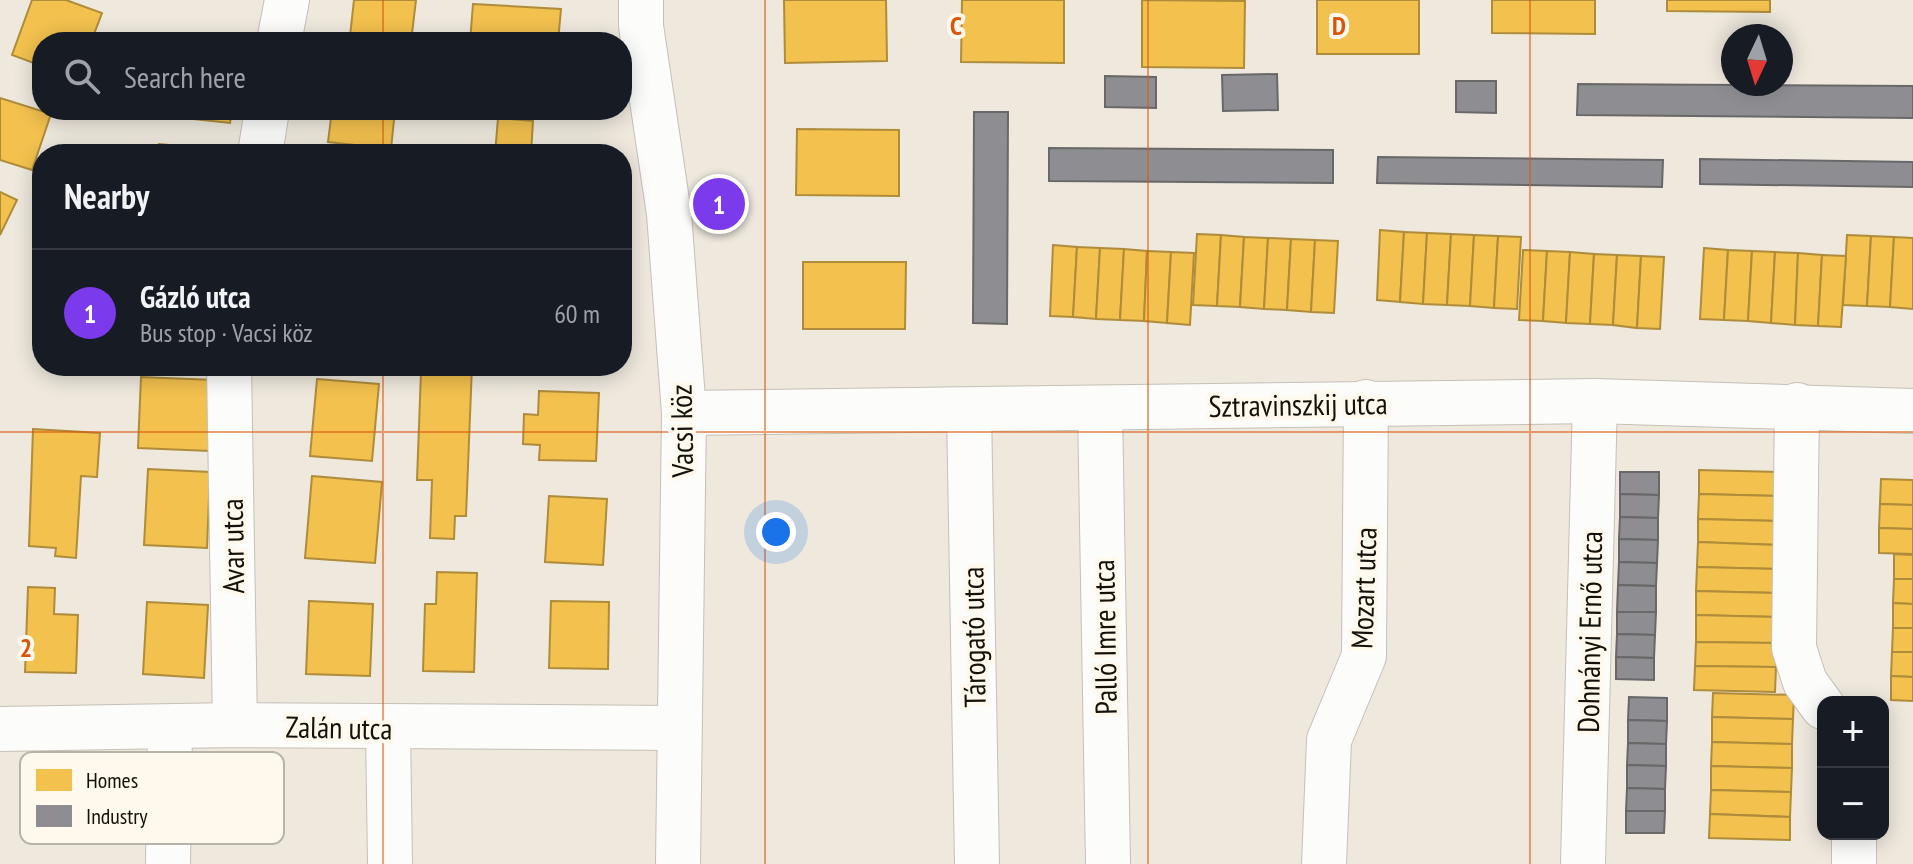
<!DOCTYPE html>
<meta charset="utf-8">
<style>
:root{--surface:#171b24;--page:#242831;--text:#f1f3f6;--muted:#9ea1a6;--line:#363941;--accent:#7c3aed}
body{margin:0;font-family:"PT Sans Narrow",sans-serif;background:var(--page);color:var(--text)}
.controls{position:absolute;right:24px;bottom:24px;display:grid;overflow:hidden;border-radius:16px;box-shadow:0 4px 20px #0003}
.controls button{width:72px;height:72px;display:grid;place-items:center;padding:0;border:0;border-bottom:2px solid var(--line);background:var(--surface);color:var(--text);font:40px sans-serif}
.compass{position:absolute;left:1721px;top:24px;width:72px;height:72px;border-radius:50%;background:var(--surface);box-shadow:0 4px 20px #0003;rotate:184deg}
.you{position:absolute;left:776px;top:532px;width:28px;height:28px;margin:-20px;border:6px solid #fff;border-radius:50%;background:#1a73e8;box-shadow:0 0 0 12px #1a73e833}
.badge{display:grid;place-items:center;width:52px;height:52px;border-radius:50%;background:var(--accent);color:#fff;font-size:26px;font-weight:700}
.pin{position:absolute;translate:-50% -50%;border:4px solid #fff;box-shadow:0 2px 8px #0006}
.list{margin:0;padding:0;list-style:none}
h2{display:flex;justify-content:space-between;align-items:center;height:104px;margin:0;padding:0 32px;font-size:34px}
h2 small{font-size:26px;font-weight:400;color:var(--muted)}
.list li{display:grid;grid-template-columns:52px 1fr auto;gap:24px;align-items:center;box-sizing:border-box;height:128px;padding:0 32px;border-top:2px solid var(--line)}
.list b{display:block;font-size:30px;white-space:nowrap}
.list p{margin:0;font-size:26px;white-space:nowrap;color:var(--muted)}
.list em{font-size:26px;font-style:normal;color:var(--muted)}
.icon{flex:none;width:44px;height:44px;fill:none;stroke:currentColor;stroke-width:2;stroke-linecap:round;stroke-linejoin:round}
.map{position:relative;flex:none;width:1913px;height:864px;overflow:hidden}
.search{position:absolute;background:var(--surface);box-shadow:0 4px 20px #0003;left:32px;top:32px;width:600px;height:88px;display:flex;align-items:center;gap:20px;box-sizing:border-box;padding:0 28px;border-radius:32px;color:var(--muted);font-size:30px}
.panel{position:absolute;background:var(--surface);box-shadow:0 4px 20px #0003;left:32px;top:144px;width:600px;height:232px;border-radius:32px}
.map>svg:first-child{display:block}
.homes{fill:#f2c14e;stroke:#af8c3a;stroke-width:2}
.industry{fill:#8d8d92;stroke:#696869;stroke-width:2}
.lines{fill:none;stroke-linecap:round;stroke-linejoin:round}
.street-casing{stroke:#c5c0b8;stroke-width:46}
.secondary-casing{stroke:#c5c0b8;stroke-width:46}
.street{stroke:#fcfcfa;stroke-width:44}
.secondary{stroke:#fcfcfa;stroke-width:44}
.grid{fill:none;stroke:#dd550c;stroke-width:2;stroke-opacity:0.55}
.labels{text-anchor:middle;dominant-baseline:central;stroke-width:8;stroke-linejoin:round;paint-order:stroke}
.street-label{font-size:30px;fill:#14110a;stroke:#fef9ec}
.key{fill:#fef9ec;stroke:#b8b3a8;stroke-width:2}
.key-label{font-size:22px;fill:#14110a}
.grid-label{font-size:26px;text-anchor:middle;font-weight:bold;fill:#dd550c;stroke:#fef9ec;stroke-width:8;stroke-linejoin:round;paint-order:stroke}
</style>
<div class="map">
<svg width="1913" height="864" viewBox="0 0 1913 864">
<rect width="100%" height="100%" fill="#eee8dd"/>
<!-- homes -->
<g class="homes">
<path d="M32 0H66L102 13 91 42H42V66L12 55Z"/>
<path d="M354 0H416L411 42 350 36Z"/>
<path d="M784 0H886L887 61 785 63Z"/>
<path d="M962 0H1064V63L961 62Z"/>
<path d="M1142 0 1245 1 1244 68 1142 67Z"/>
<rect x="1317" y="0" width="102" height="54"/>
<path d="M1492 0H1595V34L1492 33Z"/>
<path d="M1667 0H1770V12L1667 11Z"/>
<path d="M473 4 561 9 558 42H470Z"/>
<path d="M0 98 51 114 32 170 0 160Z"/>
<path d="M166 110H232L230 123 166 116Z"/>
<path d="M332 110H395L391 149 328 142Z"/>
<path d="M498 118 533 121 531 154H495Z"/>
<path d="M797 129 899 130V196L796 195Z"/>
<path d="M159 144 221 150V154H158Z"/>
<path d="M0 192 17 200 0 235Z"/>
<path d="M1380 230 1404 232 1400 302 1377 300Z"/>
<path d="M1404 232 1427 233 1423 304 1400 302Z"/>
<path d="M1427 233 1451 234 1447 305 1423 304Z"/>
<path d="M1197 234 1221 235 1217 306 1193 305Z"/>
<path d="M1451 234 1474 235 1470 306 1447 305Z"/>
<path d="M1221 235 1244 237 1240 307 1217 306Z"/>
<path d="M1474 235 1498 236 1494 308 1470 306Z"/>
<path d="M1847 235 1871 236 1867 306 1843 305Z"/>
<path d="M1498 236 1521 237 1517 309 1494 308Z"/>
<path d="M1871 236 1894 237 1890 307 1867 306Z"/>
<path d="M1244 237 1268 238 1264 309 1240 307Z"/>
<path d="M1894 237 1913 238V309L1890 307Z"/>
<path d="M1268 238 1291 239 1287 310 1264 309Z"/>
<path d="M1291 239 1315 240 1311 312 1287 310Z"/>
<path d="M1315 240 1338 241 1334 313 1311 312Z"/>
<path d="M1053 245 1077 247 1073 317 1050 316Z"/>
<path d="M1077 247 1100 248 1096 319 1073 317Z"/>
<path d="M1100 248 1124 249 1120 320 1096 319Z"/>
<path d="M1704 248 1728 250 1724 320 1700 319Z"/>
<path d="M1124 249 1147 251 1144 321 1120 320Z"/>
<path d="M1523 250 1547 251 1543 321 1519 320Z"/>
<path d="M1728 250 1752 251 1748 321 1724 320Z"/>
<path d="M1147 251 1171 252 1167 323 1144 321Z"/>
<path d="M1547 251 1570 252 1566 323 1543 321Z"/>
<path d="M1752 251 1775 252 1771 323 1748 321Z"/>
<path d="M1171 252 1194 253 1190 325 1167 323Z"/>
<path d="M1570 252 1594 254 1590 324 1566 323Z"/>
<path d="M1775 252 1798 253 1795 325 1771 323Z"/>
<path d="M1798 253 1822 255 1818 326 1795 325Z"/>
<path d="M1594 254 1617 255 1613 325 1590 324Z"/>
<path d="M1617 255 1641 256 1637 328 1613 325Z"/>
<path d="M1822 255 1846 256 1841 327 1818 326Z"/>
<path d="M1641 256 1664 257 1660 329 1637 328Z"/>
<path d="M803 262H906L905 329H803Z"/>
<path d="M442 366H472L466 516H455L454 539 430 538 432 480H417L421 372 442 373Z"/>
<path d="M141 377 214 380 210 451 138 448Z"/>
<path d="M317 379 379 384 372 461 310 456Z"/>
<path d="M539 391 599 393 596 461 539 460 540 445 523 444 524 414 538 415Z"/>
<path d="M33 429 100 433 97 477 81 476 76 558 55 556 56 548 29 546Z"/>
<path d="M148 469 210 472 207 548 144 545Z"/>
<path d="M1699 470 1780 472 1779 496 1699 494Z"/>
<path d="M312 476 382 482 375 563 305 558Z"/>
<path d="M1881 479 1913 480V505L1880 504Z"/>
<path d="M1699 494 1779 496V521L1698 519Z"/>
<path d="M549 496 607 499 603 565 545 562Z"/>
<path d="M1880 504 1913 505V529L1879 528Z"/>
<path d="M1698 519 1779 521 1778 545 1698 542Z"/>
<path d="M1879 528 1913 529V554L1879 553Z"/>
<path d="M1698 542 1778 545V569L1697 567Z"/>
<path d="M1894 554 1913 555V579H1894Z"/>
<path d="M1697 567 1778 569 1777 593 1696 591Z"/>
<path d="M437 572 477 573 474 672 423 671 425 604H436Z"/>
<path d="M1894 579H1913V604L1893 603Z"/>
<path d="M28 587 55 588 54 614 78 615 76 673 25 672Z"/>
<path d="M1696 591 1777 593V617L1696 615Z"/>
<path d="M309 601 373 604 370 676 306 674Z"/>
<path d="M551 601 609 602 608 669 549 668Z"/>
<path d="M147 602 208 605 204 678 143 674Z"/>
<path d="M1893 603 1913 604V628H1893Z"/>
<path d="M1696 615 1777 617 1776 643 1696 642Z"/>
<path d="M1893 628H1913V652H1892Z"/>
<path d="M1696 642 1776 643V667L1695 666Z"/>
<path d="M1892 652H1913V677L1891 676Z"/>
<path d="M1695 666 1776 667 1775 692 1694 690Z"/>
<path d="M1891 676 1913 677V701L1891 700Z"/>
<path d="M1713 693 1794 695 1793 719 1712 717Z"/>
<path d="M1712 717 1793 719 1792 744 1712 742Z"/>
<path d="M1712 742 1792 744V768L1711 766Z"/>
<path d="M1711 766 1792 768 1791 792 1711 790Z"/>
<path d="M1711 790 1791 792 1790 817 1710 814Z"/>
<path d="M1710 814 1790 817V840L1709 838Z"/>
</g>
<!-- industry -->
<g class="industry">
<path d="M1277 74 1278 110 1223 111 1222 75Z"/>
<path d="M1105 76 1156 77V108L1105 107Z"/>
<path d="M1456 81H1496V113L1456 112Z"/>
<path d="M1578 84 1913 86V118L1577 115Z"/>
<path d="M974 112H1008L1007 324 973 323Z"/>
<path d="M1049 148 1333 150V183L1049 181Z"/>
<path d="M1378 157 1663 160 1662 187 1377 183Z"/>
<path d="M1700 159 1913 162V187L1700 184Z"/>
<path d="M1620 472H1659V495L1620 494Z"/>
<path d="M1620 494 1659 495 1658 518 1620 517Z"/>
<path d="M1620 517 1658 518V540L1619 539Z"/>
<path d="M1619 539 1658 540 1657 563 1619 562Z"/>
<path d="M1619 562 1657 563 1656 586 1618 585Z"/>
<path d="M1618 585 1656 586V612H1617Z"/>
<path d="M1617 612H1656L1655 635 1617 634Z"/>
<path d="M1617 634 1655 635 1654 658 1616 657Z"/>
<path d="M1616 657 1654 658V680L1616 679Z"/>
<path d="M1629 697 1667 698V721L1628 720Z"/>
<path d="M1628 720 1667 721 1666 744 1628 743Z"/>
<path d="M1628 743 1666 744V766L1627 765Z"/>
<path d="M1627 765 1666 766 1665 789 1627 788Z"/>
<path d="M1627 788 1665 789V811H1626Z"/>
<path d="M1626 811H1665L1664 833H1626Z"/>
</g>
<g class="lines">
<defs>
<g id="street">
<path d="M279 42 287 0"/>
<path d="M260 154 267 110"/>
<path d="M229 366 235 725"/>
<path d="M1797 405 1794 648 1805 682 1823 707"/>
<path d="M1100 409 1108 864"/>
<path d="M969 410 977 864"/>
<path d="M684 413 1595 401 1913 411"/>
<path d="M388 728 390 864"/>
<path d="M0 729 235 725 679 728"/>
<path d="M168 864 170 729"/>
<path d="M1324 864 1329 740 1364 656 1366 402"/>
<path d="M1583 864 1595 401"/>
<path d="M1854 864V834"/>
</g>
<path id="secondary" d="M641 0V26L669 214 684 413 678 864"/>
</defs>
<!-- street casing -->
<use href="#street" class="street-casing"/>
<!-- secondary casing -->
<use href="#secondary" class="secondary-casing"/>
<!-- street -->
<use href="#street" class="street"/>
<!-- secondary -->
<use href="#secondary" class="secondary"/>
</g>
<!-- grid -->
<path class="grid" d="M383 0V42M765 0V864M1148 0V864M1530 0V864M383 110V154M383 366V864M0 432H1913"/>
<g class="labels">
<!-- street labels -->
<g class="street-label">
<text transform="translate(1298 404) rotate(-1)">Sztravinszkij utca</text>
<text transform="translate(681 431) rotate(-91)">Vacsi köz</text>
<text transform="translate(232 546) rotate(-91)">Avar utca</text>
<text transform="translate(1363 588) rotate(-88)">Mozart utca</text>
<text transform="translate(1589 632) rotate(-89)">Dohnányi Ernő utca</text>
<text transform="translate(973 637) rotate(-91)">Tárogató utca</text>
<text transform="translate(1104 637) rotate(-91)">Palló Imre utca</text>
<text transform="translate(339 727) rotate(1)">Zalán utca</text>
</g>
</g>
<!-- legend -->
<rect x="20" y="752" width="264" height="92" rx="12" class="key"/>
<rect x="36" y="769" width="36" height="22" fill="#f2c14e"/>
<rect x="36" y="805" width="36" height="22" fill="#8d8d92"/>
<g class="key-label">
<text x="86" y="788">Homes</text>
<text x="86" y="824">Industry</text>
</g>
<g class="grid-label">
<text x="956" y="35">C</text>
<text x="1339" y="35">D</text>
<text x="26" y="657">2</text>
</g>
</svg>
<div class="controls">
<button>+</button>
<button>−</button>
</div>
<svg class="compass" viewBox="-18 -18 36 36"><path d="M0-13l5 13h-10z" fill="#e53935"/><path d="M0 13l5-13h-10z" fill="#9ea1a6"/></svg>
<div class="you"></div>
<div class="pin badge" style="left:719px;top:204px">1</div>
<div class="search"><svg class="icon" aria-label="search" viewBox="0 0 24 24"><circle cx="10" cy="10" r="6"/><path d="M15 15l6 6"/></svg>Search here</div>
<section class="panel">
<h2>Nearby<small></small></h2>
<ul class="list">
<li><span class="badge">1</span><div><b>Gázló utca</b><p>Bus stop · Vacsi köz</p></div><em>60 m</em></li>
</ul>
</section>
</div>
